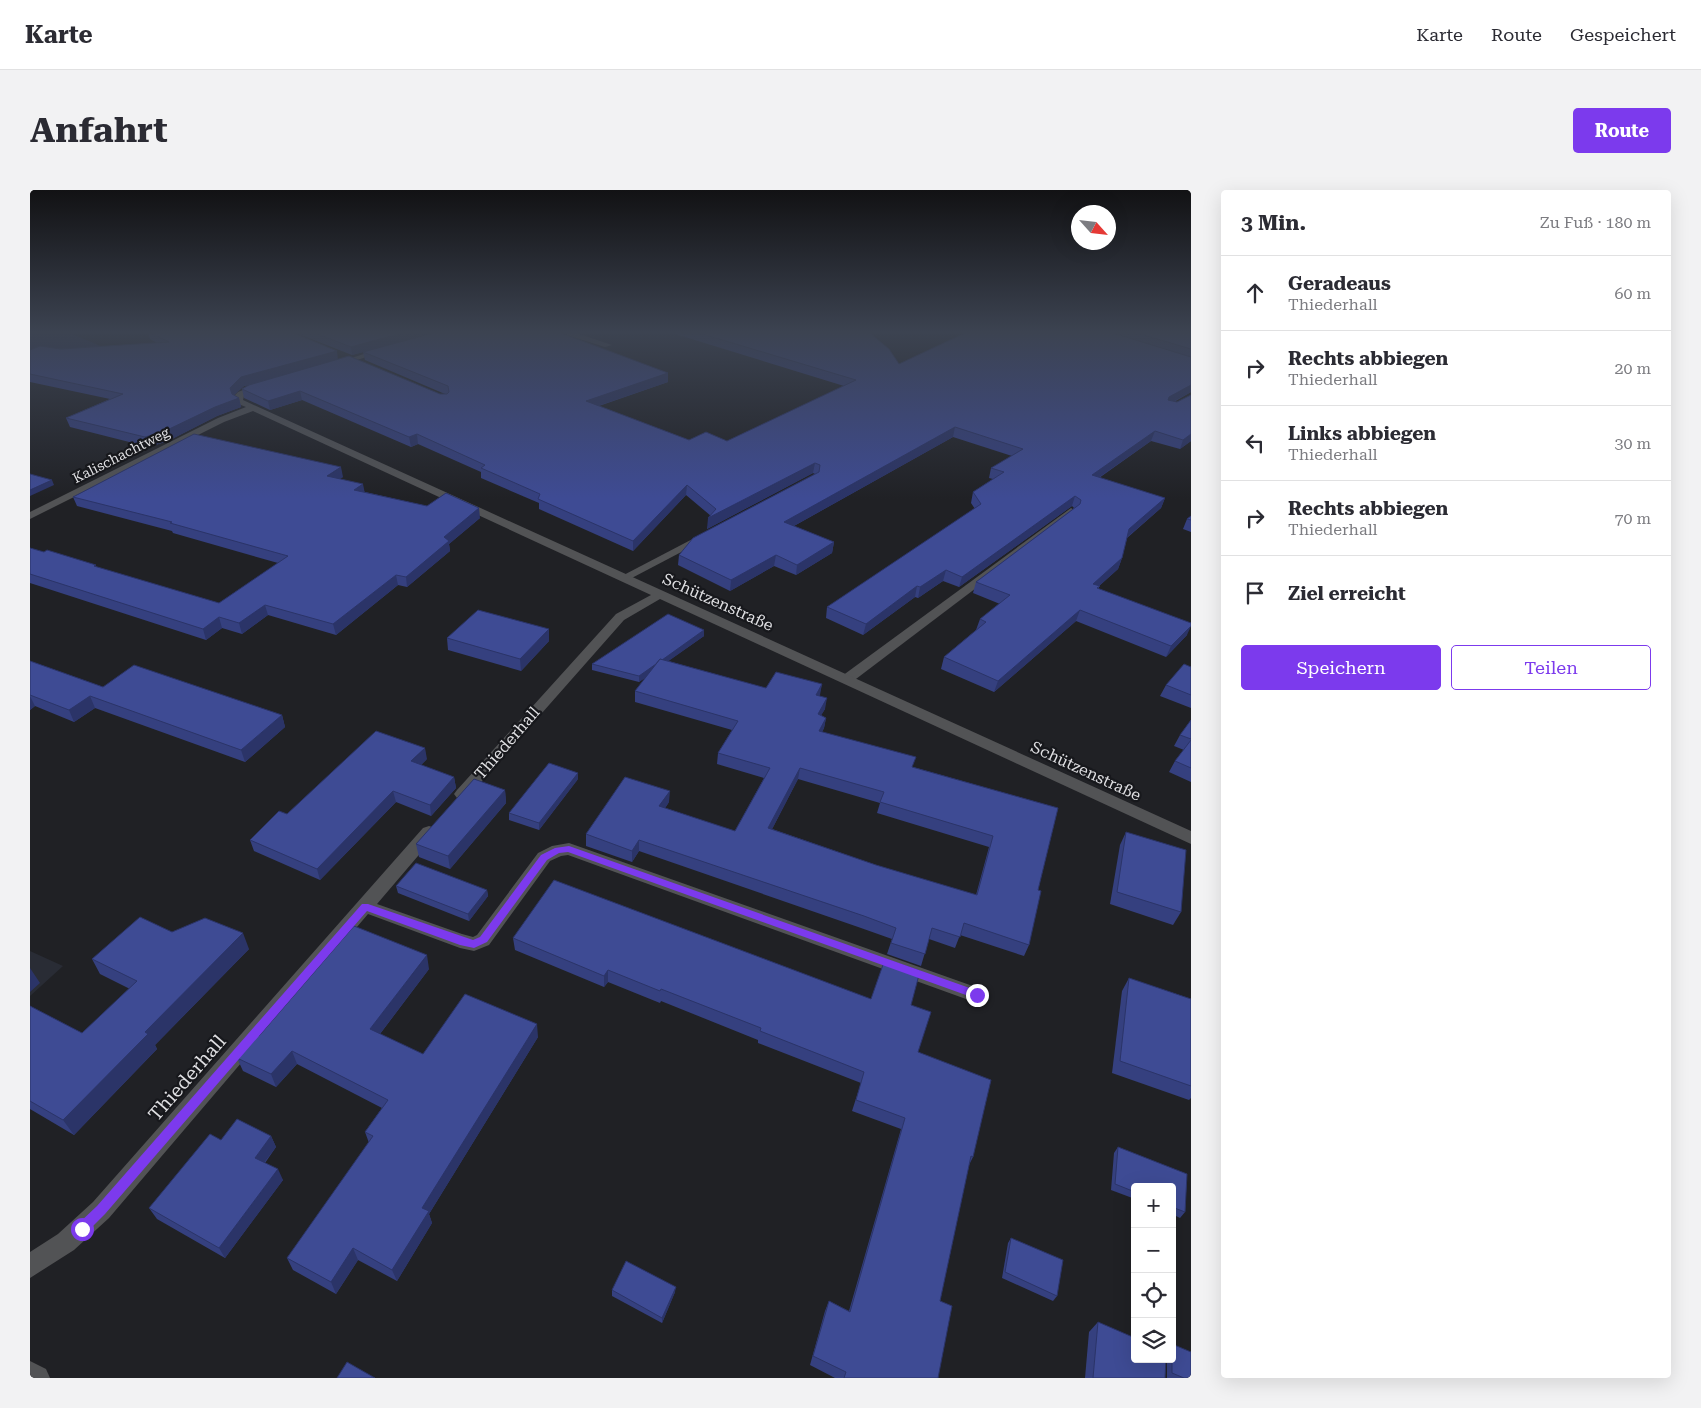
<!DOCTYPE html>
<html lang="de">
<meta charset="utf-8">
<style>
:root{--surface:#fff;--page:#f2f2f3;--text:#2b2b33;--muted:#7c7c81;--line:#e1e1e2;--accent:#7c3aed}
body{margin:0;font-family:"Roboto Serif",serif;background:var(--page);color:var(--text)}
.controls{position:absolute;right:15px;bottom:15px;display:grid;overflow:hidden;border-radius:5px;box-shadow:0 5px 20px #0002}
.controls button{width:45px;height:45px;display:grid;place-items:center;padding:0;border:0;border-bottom:1px solid var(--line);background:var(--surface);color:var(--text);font:25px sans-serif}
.compass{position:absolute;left:1041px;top:15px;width:45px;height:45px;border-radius:50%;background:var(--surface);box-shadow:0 5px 20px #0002;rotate:117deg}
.stop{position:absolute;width:15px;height:15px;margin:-11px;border:4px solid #7c3aed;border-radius:50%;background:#fff}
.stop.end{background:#7c3aed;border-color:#fff;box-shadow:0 1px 5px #0008}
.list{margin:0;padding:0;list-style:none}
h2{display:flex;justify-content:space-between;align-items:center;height:65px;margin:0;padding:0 20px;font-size:21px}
h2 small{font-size:16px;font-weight:400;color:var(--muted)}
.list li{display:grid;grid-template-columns:32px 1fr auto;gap:15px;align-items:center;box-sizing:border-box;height:75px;padding:0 20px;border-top:1px solid var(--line)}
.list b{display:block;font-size:19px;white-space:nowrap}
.list p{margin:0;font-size:16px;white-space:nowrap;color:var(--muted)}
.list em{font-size:16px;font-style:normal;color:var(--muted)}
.actions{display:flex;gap:10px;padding:15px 20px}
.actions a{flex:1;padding:11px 0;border:1px solid var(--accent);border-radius:5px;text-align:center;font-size:18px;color:var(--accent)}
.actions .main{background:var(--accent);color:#fff}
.icon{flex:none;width:28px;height:28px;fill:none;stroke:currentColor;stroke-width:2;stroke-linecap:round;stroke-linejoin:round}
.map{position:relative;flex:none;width:1161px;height:1188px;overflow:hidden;border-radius:5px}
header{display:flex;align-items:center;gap:30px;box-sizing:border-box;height:70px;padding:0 25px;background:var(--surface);border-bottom:1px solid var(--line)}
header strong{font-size:24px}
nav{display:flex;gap:28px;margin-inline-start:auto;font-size:18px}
.intro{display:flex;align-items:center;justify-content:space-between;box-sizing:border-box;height:120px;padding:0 30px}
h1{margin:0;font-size:35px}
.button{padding:12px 22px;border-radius:5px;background:var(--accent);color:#fff;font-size:18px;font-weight:700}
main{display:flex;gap:30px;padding:0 30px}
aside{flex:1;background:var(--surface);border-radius:5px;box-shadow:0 5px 20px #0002}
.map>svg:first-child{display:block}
.built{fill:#292c35}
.green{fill:#252e5c}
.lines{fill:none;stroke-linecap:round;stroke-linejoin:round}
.lane{fill:#525355;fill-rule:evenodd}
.street{fill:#525355;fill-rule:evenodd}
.wall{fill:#35407f;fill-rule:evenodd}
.shaded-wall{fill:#2b3468}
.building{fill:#3e4b94;stroke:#2b3468;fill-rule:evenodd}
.route{fill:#7c3aed}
.labels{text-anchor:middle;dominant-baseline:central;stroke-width:4.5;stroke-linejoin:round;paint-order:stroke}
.far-street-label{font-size:14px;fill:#dfdfe2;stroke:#17181c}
.street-label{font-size:16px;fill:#dfdfe2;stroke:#17181c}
.near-street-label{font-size:19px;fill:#dfdfe2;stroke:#17181c}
</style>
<header>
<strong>Karte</strong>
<nav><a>Karte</a><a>Route</a><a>Gespeichert</a></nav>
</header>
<div class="intro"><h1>Anfahrt</h1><a class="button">Route</a></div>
<main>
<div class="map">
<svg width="1161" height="1188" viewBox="0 0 1161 1188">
<rect width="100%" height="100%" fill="#202125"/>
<!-- built -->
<path class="built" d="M0 761 33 776 0 806Z"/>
<!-- green -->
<path class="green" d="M0 143H40L73 157 0 185Z"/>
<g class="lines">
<!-- lane -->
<g class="lane">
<path d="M1041 318 1046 321 1045 323 822 492H812L810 489 812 486Z"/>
<path d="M674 343 678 344 679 346 678 348 598 390 594 391 588 388Z"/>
<path d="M0 1171 16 1179 20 1188H0Z"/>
</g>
<!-- street -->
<g class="street">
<path d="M537 143H546L582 155 575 157 537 145Z"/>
<path d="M349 159 356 161 307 176 303 174Z"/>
<path d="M229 194 236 196 214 206 213 210 1161 641V654L630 409 594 430 437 608 432 609 427 608 424 604 427 600 586 424 621 405 223 221 194 232 0 329V322L188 228 216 217 206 213 204 206 208 202Z"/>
<path d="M399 636 405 638 407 642 405 646 347 714 432 744 443 747 447 745 508 663 522 656 539 653 954 800 956 805 954 810 947 813 538 665 531 666 520 671 459 755 444 761 430 758 338 724 79 1028 44 1060 0 1088V1062L28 1044 63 1012 393 638Z"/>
</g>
</g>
<!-- wall -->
<g class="wall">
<path d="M118 143H264L308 169 410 204H415L335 170 333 162 322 165 266 143H531L638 192 569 216 659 250 697 251 814 196 642 143H840L869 174 935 143H1161V202L1144 212H1147L1161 205V251L1150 259 1121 251 1069 288 1135 308 1131 318 1097 348 1092 368 1088 379 1069 396V399L1157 445 1136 467 1046 431 964 502 911 479 914 467 946 440 950 429 970 414 943 403 946 392 1044 318 1042 316 929 397 913 391 888 408 885 407 833 445 796 428 797 417 945 319 941 313 943 302 963 289 959 288 961 278 982 266 923 247 764 336 804 352 802 363 766 385 744 376 700 401 648 375 649 365 785 284 783 283 677 339 681 326 656 305 603 361 509 319V313L451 288V282L388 254 381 257 272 210 240 220 214 208 212 199 219 195 214 196 204 205 209 208 211 217 187 226 138 251 119 257 40 237 36 228 80 209 0 192V160L31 159 127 153 120 149Z"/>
<path d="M313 287 309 289 335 302 450 328 419 354 420 361 377 397 368 395 306 445 238 425 212 444 192 438 176 450 0 393V358L189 413 248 373 143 343 142 341 47 316 43 307Z"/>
<path d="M1161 326V342L1153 339 1157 329Z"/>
<path d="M674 440V446L638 471 736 498 792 494 789 506 795 519 791 525 796 528 794 538 792 542 883 577 1028 618 1008 700 999 755 994 766 930 745 925 758 899 749 891 776 857 764 862 749 831 738 609 661 602 672 556 656V644L639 612 635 618 705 641 734 588 687 574 688 563 702 540 605 512V501L616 487 609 492 562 480V474ZM768 589 850 613 847 623 959 657 946 705 846 675 742 639Z"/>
<path d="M417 448 519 451 491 481 418 460Z"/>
<path d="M0 471 73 497 252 525 255 537 215 572 65 518 44 532 5 516 0 520Z"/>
<path d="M1161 477V518L1130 506 1136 495Z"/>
<path d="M1161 530V592L1139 582 1145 571 1154 560 1144 556 1150 545Z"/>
<path d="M397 569 391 575 424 587 426 598 401 626 366 612 290 690 224 661 220 650 257 624Z"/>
<path d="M548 589 509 640 479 630V623Z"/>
<path d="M475 600 476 613 420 679 389 667 386 654Z"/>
<path d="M1096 642 1151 722 1143 735 1080 714 1090 655Z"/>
<path d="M366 696 457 700 458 706 439 731 368 703Z"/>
<path d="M142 742 219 759 125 855 127 859 44 945 0 919V816L52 843 100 799 70 784 62 769Z"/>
<path d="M483 748 841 809 881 815 888 862 943 967 939 975 910 1111 908 1188H805L780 1175 795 1121 799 1111 819 1121 871 939 822 921 831 893 728 853V850L631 811 630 813 578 792 574 797 485 760Z"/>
<path d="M399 779 350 844 393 864 508 847 399 1024 402 1033 367 1091 328 1070 306 1104 263 1080 257 1068 339 953 335 942 352 918 267 874 246 897 213 881 207 868 229 846Z"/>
<path d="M1099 788 1161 809V908L1159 910 1082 883 1092 801Z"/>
<path d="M241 946 246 957 235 973 253 990 195 1068 127 1029 119 1018 191 950Z"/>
<path d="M1088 957 1157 984 1155 1022 1150 1028 1142 1024V997H1105V1009L1081 1000 1084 963Z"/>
<path d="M981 1048 1027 1106 1023 1111 972 1088 978 1053Z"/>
<path d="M582 1100 645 1102 632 1133 582 1106Z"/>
<path d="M1068 1132 1135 1188H1055L1059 1142Z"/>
<path d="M1137 1169H1142L1161 1188H1137Z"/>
</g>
<!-- shaded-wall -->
<g class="shaded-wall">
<path d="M372 143H404L322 165 321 157Z"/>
<path d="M307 161 308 170 214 196 202 207 200 198 211 187Z"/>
<path d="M638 183V192L556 220V211Z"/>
<path d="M1161 195V202L1135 216 1139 207Z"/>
<path d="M270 201 272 210 240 220 238 211Z"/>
<path d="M209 208 211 217 187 226 138 251 119 257 115 247 185 217Z"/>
<path d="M925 237 923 247 753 342 754 332Z"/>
<path d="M1125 241 1121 251 1058 295 1062 285Z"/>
<path d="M387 244 388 254 381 257 379 247Z"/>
<path d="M1161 244V251L1150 259 1153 250Z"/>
<path d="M785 273 783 283 677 339 678 328Z"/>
<path d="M311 277 313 287 299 296 297 286Z"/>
<path d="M22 290 24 295 0 306V300Z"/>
<path d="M333 294 335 304 324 300Z"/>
<path d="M657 295 656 305 603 361V351Z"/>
<path d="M1045 306 1042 316 929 397 932 387Z"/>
<path d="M1135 308 1131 318 1095 349 1099 339Z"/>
<path d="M449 318 450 328 419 354 420 361 377 397 376 387 414 347Z"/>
<path d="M804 352 802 363 766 385 767 375Z"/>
<path d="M746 365 744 376 700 401 701 390Z"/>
<path d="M1092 368 1088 379 1059 405 1063 394Z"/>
<path d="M916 380 913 391 888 408 890 397Z"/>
<path d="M366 385 368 395 306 445 303 434Z"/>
<path d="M887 396 885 407 833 445 836 434Z"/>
<path d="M235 415 238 425 212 444 209 433Z"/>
<path d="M1050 420 1046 431 964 502 968 491Z"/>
<path d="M189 427 192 438 176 450 173 439Z"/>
<path d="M1161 436 1157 445 1136 467 1141 456Z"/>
<path d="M519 439V451L491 481 490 469Z"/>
<path d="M674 440V446L609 492V486Z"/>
<path d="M792 494 790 505 784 516 786 505Z"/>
<path d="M0 506 5 516 0 520Z"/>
<path d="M60 506 65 518 44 532 39 520Z"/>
<path d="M797 508 795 519 786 534 788 524Z"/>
<path d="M252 525 255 537 215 572 211 560Z"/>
<path d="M796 528 794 538 787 552 789 541Z"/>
<path d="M395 558 397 569 383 582 381 571Z"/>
<path d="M770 578 768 589 737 649 738 638Z"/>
<path d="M548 583V589L509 640V633Z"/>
<path d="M424 587 426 598 401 626 400 615Z"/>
<path d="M475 600 476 613 420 679 418 666Z"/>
<path d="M363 601 366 612 290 690 287 679Z"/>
<path d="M640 601 639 612 629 628V616Z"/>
<path d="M609 650V661L602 672V661Z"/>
<path d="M457 700 458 706 439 731 438 724Z"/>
<path d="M213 743 219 759 125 855 127 859 44 945 33 930 115 842Z"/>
<path d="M397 765 399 779 343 853 340 839Z"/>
<path d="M0 778 10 793 0 802Z"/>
<path d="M578 780V792L574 797V786Z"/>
<path d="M507 834 508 847 399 1024 402 1033 367 1091 362 1080 392 1018Z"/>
<path d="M262 861 267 874 246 897 241 884Z"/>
<path d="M241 946 246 957 230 978 225 968Z"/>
<path d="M248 979 253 990 195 1068 189 1058Z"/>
<path d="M323 1058 328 1070 306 1104 301 1092Z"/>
<path d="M646 1097 645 1102 632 1133V1128Z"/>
</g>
<!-- building -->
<g class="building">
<path d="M121 143H264L307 161 211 187 200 198 202 204 209 208 185 217 135 241 115 247 36 228 93 204 0 184V160L10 156 31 159 139 152Z"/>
<path d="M285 143H372L321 157Z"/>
<path d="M403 143H531L638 183 556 211 659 250 676 242 697 251 826 190 669 143H840L859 159 869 174 935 143H1083L1161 167V195L1139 207 1138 210 1147 212 1161 205V244L1153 250 1125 241 1062 285 1135 308 1099 339 1092 368 1063 394 1070 396 1067 398 1161 433V436L1141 456 1050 420 968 491 914 467 956 432 950 429 980 405 946 392 1050 314 1051 310 1045 306 932 387 916 380 890 397 887 396 836 434 797 417 951 314 943 302 974 282 961 278 993 259 925 237 754 332 804 352 767 375 746 365 701 390 649 365 663 348 789 282 790 275 785 273 678 328 686 319 657 295 603 351 508 309 510 304 451 278 455 275 387 244 379 247 270 201 238 211 212 199 219 195 319 166 410 204H417L419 202 418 196 333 162Z"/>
<path d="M1107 143H1161V159Z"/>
<path d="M164 244 311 277 297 286 333 294 324 300 397 316 416 303 449 318 414 347 419 351 376 387 366 385 303 434 235 415 209 433 189 427 173 439 0 384V358L14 362 17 360 66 375 64 376 189 413 258 366 140 333 142 332 43 307Z"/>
<path d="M0 284 22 290 0 300Z"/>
<path d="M1161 326V330L1157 329Z"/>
<path d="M448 420 519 439 490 469 417 448Z"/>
<path d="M638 424 674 440 632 470 630 469 626 474 609 486 562 474Z"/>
<path d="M630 469 736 498 746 482 792 494 786 505 797 508 788 524 796 528 789 541 886 567 882 577 1028 618 1008 700 1011 701 999 755 934 733 930 747 902 738 895 764 861 753 866 738 834 726 609 650 602 661 556 644 595 587 640 601 629 616 705 641 740 578 688 563 708 531 605 501ZM770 578 854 602 850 612 963 646 947 705 846 675 738 638Z"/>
<path d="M0 471 73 497 104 475 252 525 211 560 60 506 39 520 0 505Z"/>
<path d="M1154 474 1161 477V505L1136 495Z"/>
<path d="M1161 530V549L1150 545Z"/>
<path d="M346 541 395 558 381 571 424 587 400 615 363 601 287 679 220 650 249 621 257 624Z"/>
<path d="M1161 550V578L1145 571Z"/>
<path d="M519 573 548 583 509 633 479 623Z"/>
<path d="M444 589 475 600 418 666 386 654Z"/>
<path d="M1096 642 1156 660 1151 722 1087 702Z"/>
<path d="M386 673 457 700 438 724 366 696Z"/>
<path d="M524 690 841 809 855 769 890 781 881 815 901 822 888 862 961 890 943 967 941 966 910 1111 922 1116 908 1188H814L816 1182 783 1166 799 1111 820 1122 875 928 826 910 834 882 730 841 731 838 631 799 630 801 578 780 574 786 483 748Z"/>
<path d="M110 727 142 742 175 728 213 743 115 842 118 844 33 930 0 911V816L52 843 107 791 62 769Z"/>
<path d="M324 736 397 765 340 839 393 864 435 804 507 834 392 1018 399 1021 362 1080 323 1058 301 1092 257 1068 343 946 335 942 358 910 262 861 241 884 207 868 227 845 229 846Z"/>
<path d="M1099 788 1161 809V896L1090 871Z"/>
<path d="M207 929 241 946 225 968 248 979 189 1058 119 1018 180 944 191 950Z"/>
<path d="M1088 957 1157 984 1155 1022 1142 1017V997H1105V1002L1085 994Z"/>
<path d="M981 1048 1033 1070 1027 1106 975 1082Z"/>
<path d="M596 1071 646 1097 632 1128 582 1100Z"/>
<path d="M1068 1132 1105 1148V1169H1136L1135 1188H1063Z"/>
<path d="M1142 1154 1161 1162V1188H1154L1142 1183Z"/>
<path d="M317 1172 345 1188H307Z"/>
</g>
<!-- sky -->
<linearGradient id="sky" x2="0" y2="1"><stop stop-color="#121214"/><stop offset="0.46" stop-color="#3c4351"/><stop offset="1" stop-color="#3c4351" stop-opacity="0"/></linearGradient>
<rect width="1161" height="309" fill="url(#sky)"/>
<!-- route -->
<path class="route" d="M539 656 951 802 952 805 947 809 538 662 529 663 517 670 457 752 444 758 430 755 337 721 75 1024 56 1043 52 1045 48 1043 46 1039 48 1034 67 1016 332 714H338L443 750 450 747 511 665 525 658Z"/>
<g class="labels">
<!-- far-street labels -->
<g class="far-street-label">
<text transform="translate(91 265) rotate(-27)">Kalischachtweg</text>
</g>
<!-- street labels -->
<g class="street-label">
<text transform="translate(688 412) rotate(24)">Schützenstraße</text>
<text transform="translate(477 553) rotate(-49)">Thiederhall</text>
<text transform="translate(1056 581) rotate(25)">Schützenstraße</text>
</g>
<!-- near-street labels -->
<g class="near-street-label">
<text transform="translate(157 888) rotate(-49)">Thiederhall</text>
</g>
</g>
</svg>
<div class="controls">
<button>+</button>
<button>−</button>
<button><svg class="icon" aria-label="locate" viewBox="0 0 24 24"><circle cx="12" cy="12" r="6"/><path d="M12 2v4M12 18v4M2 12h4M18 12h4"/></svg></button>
<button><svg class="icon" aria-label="layers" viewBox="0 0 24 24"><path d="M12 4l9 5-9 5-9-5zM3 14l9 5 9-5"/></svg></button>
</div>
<svg class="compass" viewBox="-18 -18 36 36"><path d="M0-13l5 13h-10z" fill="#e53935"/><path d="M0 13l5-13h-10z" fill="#7c7c81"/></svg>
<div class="stop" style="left:52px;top:1039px"></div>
<div class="stop end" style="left:947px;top:805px"></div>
</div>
<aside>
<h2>3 Min.<small>Zu Fuß · 180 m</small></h2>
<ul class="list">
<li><svg class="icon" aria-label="ahead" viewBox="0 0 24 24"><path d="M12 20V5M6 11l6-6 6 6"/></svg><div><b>Geradeaus</b><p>Thiederhall</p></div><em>60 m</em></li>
<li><svg class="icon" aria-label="right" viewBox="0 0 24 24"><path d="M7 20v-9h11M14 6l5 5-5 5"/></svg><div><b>Rechts abbiegen</b><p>Thiederhall</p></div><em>20 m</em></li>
<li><svg class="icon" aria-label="left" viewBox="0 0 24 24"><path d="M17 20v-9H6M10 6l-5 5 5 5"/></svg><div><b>Links abbiegen</b><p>Thiederhall</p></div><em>30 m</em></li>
<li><svg class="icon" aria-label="right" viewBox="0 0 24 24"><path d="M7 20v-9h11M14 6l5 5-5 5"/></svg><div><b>Rechts abbiegen</b><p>Thiederhall</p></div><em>70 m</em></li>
<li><svg class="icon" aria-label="arrive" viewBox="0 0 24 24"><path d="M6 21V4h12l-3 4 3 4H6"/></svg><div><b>Ziel erreicht</b></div></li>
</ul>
<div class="actions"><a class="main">Speichern</a><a>Teilen</a></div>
</aside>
</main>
